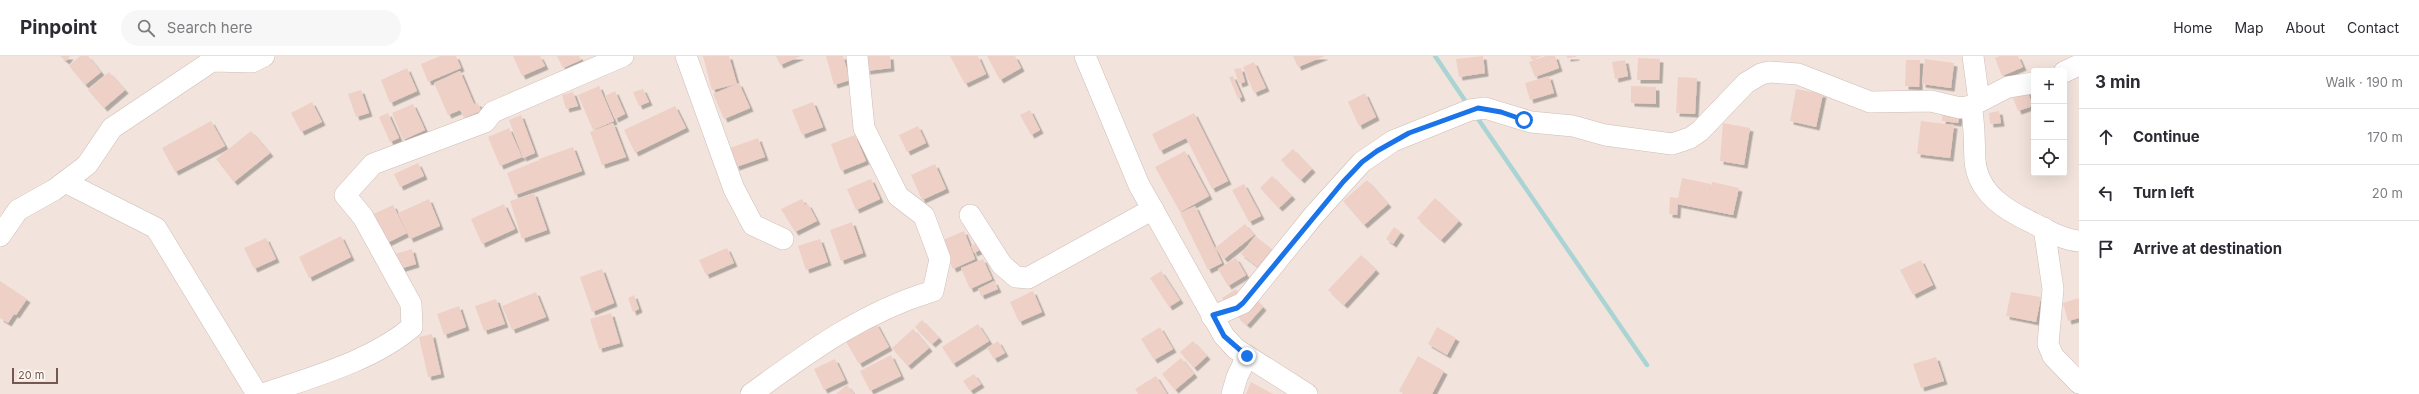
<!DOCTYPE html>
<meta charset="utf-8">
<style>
:root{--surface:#fff;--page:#f7f7f7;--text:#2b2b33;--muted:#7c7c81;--line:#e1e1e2}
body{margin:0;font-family:Inter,sans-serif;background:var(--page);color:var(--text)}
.controls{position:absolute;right:12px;top:12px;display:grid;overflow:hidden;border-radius:4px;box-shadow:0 4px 16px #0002}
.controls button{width:36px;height:36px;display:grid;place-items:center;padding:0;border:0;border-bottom:1px solid var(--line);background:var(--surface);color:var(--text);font:20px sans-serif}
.scale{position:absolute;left:12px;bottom:10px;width:46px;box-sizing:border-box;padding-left:4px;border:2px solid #755851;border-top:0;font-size:11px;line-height:14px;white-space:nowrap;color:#755851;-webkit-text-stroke:3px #fef8f3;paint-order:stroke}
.stop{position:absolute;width:12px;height:12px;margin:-9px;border:3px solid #1a73e8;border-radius:50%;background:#fff}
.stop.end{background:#1a73e8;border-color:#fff;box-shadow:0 1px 4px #0008}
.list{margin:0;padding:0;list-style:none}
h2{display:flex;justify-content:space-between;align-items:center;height:52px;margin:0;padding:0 16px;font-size:17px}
h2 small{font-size:13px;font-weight:400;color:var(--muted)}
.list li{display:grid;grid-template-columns:26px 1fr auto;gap:12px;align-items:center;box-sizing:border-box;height:56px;padding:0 16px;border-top:1px solid var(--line)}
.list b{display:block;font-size:15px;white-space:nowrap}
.list em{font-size:13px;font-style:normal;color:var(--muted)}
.icon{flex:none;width:22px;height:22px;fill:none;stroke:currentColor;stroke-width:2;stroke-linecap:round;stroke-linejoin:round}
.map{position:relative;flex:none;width:2079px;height:338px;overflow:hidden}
header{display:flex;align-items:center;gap:24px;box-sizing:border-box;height:56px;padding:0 20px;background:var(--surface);border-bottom:1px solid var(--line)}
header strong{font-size:19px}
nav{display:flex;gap:22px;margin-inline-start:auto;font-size:14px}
.search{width:280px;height:36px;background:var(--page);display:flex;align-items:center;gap:10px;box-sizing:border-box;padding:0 14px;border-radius:22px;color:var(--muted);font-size:15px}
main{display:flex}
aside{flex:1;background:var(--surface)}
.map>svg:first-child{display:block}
.residential{fill:#f2e4dc;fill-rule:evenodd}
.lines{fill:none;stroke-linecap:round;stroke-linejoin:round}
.stream{stroke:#aad4d4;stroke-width:4.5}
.building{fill:#eed0c7;filter:url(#shadow)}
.minor-casing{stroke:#cfbcb5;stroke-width:22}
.minor{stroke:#fff;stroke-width:21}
.route{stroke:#1a73e8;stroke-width:5}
</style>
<header>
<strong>Pinpoint</strong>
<div class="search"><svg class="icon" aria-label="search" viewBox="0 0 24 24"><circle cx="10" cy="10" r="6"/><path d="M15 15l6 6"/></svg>Search here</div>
<nav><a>Home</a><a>Map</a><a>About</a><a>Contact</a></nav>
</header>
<main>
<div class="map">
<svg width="2079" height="338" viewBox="0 0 2079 338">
<defs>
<filter id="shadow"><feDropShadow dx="3.5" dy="3.5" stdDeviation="0" flood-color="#0004"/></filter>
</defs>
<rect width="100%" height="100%" fill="#fbf3ed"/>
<!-- residential -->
<path class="residential" d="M0 0H2079V338H0ZM2034 15H2064V117H2034Z"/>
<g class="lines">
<!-- stream -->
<g class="stream">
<path d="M1435 0 1468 49"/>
<path d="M1476 60 1647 309"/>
</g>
</g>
<!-- building -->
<g class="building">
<path d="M60 0H70L66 5Z"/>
<path d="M80 0H88L101 16 85 29 69 10Z"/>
<path d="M440 0H456L461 12 428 26 421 8Z"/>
<path d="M513 0H540L545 10 522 20Z"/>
<path d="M557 0H579L581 4 563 12Z"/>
<path d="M703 0H729L737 28 712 34Z"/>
<path d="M776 0H801L780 9Z"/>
<path d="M826 0H843L850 24 834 29Z"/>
<path d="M865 0H890L891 12 867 15Z"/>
<path d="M950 0H978L986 18 965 28Z"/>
<path d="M987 0H1015L1021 12 1000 24Z"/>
<path d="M1293 0H1325L1298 11Z"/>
<path d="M1483 0 1485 17 1459 21 1456 3Z"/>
<path d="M1530 0H1542L1532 4Z"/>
<path d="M1546 0H1555L1559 12 1535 21 1529 6Z"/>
<path d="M1567 0H1576V1L1567 2Z"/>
<path d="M2000 0H2018L2023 11 2002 20 1995 2Z"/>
<path d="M1638 2 1660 3 1659 24H1637Z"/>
<path d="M1925 3 1954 7 1951 32 1922 28Z"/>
<path d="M1625 4 1628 20 1615 23 1612 6Z"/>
<path d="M1906 4H1920L1919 31 1905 30Z"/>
<path d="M1254 6 1266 32 1254 37 1243 11Z"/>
<path d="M407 12 417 35 390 47 381 24Z"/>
<path d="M1241 12 1245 26 1239 28 1234 13Z"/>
<path d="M460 15 474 48 478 47 481 55 464 62 460 54 448 59 434 27Z"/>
<path d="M109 16 125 34 104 52 88 34Z"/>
<path d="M1233 20 1242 41 1238 43 1229 21Z"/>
<path d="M1549 20 1554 37 1530 44 1525 27Z"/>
<path d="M1678 21 1697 22 1695 58 1676 57Z"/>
<path d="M739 27 750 52 724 63 713 38Z"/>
<path d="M599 30 614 65 593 74 578 39Z"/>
<path d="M1631 30 1656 31V48L1631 47Z"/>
<path d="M2026 32 2033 50 2018 55 2011 37Z"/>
<path d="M643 33 649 46 639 50 633 36Z"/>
<path d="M1796 33 1823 38 1816 71 1790 65Z"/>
<path d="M361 34 369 57 356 61 348 38Z"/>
<path d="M615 35 625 58 615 63 605 40Z"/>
<path d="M573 36 578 50 566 53 562 39Z"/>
<path d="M1365 37 1376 61 1359 70 1348 46Z"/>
<path d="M312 46 322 66 301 76 291 57Z"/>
<path d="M813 46 823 71 802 79 792 54Z"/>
<path d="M413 48 425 74 403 84 392 57Z"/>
<path d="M675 50 686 72 635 97 624 74Z"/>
<path d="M1030 54 1040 74 1031 79 1020 59Z"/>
<path d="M1943 55 1960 57 1958 67 1942 65Z"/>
<path d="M1999 55 2001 67 1990 68 1989 57Z"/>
<path d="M388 57 399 82 390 86 379 61Z"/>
<path d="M1194 57 1228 125 1212 133 1186 82 1160 95 1152 78Z"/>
<path d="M521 59 535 97 523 102 509 64Z"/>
<path d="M211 65 225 90 175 116 162 92Z"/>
<path d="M1921 65 1954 69 1950 102 1917 98Z"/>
<path d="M613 67 626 101 602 109 590 76Z"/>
<path d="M1723 67 1750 72 1744 109 1720 105Z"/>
<path d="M918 70 926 87 907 96 899 79Z"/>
<path d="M509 72 522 101 500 110 488 81Z"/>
<path d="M251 75 270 97 234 126 216 103Z"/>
<path d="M855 79 866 105 841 115 831 88Z"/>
<path d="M758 82 765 101 736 111 730 92Z"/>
<path d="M573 91 582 115 515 139 507 117 539 104 543 115 539 103Z"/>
<path d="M1293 93 1312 113 1301 124 1281 104Z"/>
<path d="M1185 95 1209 140 1180 156 1155 111Z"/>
<path d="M418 107 424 120 400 131 394 118Z"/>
<path d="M935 108 946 133 922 144 911 119Z"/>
<path d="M1272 120 1292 140 1279 152 1260 132Z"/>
<path d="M1682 122 1711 128 1709 140 1712 126 1739 132 1733 159 1677 148Z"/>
<path d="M871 123 880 143 856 154 847 133Z"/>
<path d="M1367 124 1388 148 1364 169 1343 145Z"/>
<path d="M1244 128 1261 160 1249 166 1232 134Z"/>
<path d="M534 137 547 174 522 183 510 145Z"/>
<path d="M1670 141 1678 142 1677 159 1669 158Z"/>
<path d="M1435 142 1459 165 1441 184 1417 162Z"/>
<path d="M429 143 440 170 410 183 398 157Z"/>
<path d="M802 143 805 149 808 148 817 165 795 176 781 153Z"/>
<path d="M504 148 515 173 482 188 471 163Z"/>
<path d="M393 149 407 177 381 190 367 161Z"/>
<path d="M1195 150 1222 207 1208 214 1180 157Z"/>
<path d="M852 166 863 197 841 205 830 174Z"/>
<path d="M1245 168 1254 179 1224 203 1215 192Z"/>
<path d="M1394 171 1401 176 1393 188 1386 183Z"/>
<path d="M964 175 975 203 953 213 941 185Z"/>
<path d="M341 180 351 201 309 222 299 201Z"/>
<path d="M1255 180 1272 193 1258 211 1241 198Z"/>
<path d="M266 182 276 203 254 213 244 192Z"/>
<path d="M820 183 828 206 806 214 798 190Z"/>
<path d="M979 186 982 193 974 197 971 190Z"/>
<path d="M727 192 734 207 706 219 699 204Z"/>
<path d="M412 193 416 208 396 214 391 199Z"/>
<path d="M1361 199 1376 214 1344 249 1328 234Z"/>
<path d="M1236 202 1246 219 1228 230 1218 213Z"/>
<path d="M983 203 992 223 970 233 961 212Z"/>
<path d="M1921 204 1933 229 1913 239 1900 214Z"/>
<path d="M602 213 614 247 592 256 580 221Z"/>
<path d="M1161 215 1180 244 1169 251 1150 222Z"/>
<path d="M0 225 27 243 16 259 14 258 8 267 0 262Z"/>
<path d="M994 225 998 233 981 240 978 233Z"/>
<path d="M1236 233 1239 239 1226 248 1222 242Z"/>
<path d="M1033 235 1042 256 1019 266 1010 246Z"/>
<path d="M536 236 546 261 512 274 502 250Z"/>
<path d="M2011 236 2041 241 2036 266 2006 260Z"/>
<path d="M634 239 639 253 633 256 628 242Z"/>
<path d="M1254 242 1263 251 1247 269 1237 260Z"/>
<path d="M2079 242V262L2068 265 2063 247Z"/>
<path d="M496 243 505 268 484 275 475 250Z"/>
<path d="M459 250 466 271 444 279 437 258Z"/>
<path d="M611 257 620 287 599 293 590 263Z"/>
<path d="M922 264 939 282 932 288 915 271Z"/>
<path d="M876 267 889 291 859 308 845 284Z"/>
<path d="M978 268 989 285 953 308 942 291Z"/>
<path d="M1160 271 1173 293 1154 304 1141 283Z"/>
<path d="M1437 271 1456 282 1447 299 1428 288Z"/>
<path d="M913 273 929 292 908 310 892 292Z"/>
<path d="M432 278 441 318 428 321 419 281Z"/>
<path d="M998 285 1005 297 994 303 987 292Z"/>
<path d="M1193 285 1207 300 1194 312 1180 296Z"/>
<path d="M891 299 901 320 870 335 860 315Z"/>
<path d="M1418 300 1444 315 1432 338H1404L1399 335Z"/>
<path d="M1936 301 1944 325 1921 332 1913 308Z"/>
<path d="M1181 302 1194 318 1175 334 1162 318Z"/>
<path d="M835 303 845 324 824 334 814 313Z"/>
<path d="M974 318 981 328 970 335 963 325Z"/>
<path d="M1156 320 1167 338H1138L1135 333Z"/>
<path d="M1251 326 1273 338H1246Z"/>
<path d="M847 329 854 338H836Z"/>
</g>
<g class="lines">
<defs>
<g id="minor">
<path d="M686 0 734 133 753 169 783 183"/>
<path d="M1085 0 1139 129 1224 280 1236 293 1307 338"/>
<path d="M1973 0 1979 45"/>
<path d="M2064 16 2079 9"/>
<path d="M1971 50C1975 69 1974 87 1975 105 1978 138 2007 155 2033 167 2047 174 2063 184 2079 185"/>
<path d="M65 126 156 172 257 338"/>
<path d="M970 159 1002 209 1016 221 1028 222 1153 153"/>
<path d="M2044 172 2053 233 2048 288 2053 300 2079 327"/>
<path d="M0 180 18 154 54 134 87 109 112 72 212 5 252 6 264 0"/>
<path d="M1212 261 1243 247 1314 159 1362 106 1393 85 1470 54 1485 52 1531 66 1573 70 1605 79 1672 88 1690 82 1700 75 1746 27 1761 18 1769 16 1798 18 1870 46 1931 45 1960 52 1971 50 2008 31 2034 27"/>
<path d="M263 338C312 321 372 305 412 271L411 248 363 161 345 139 373 108 485 66 493 56 623 0"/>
<path d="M751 338C809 296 863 256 933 235L940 203 924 160 898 140 864 72 857 0"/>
<path d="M1232 338 1237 321 1247 300"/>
</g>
</defs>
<!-- minor casing -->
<use href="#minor" class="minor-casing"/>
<!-- minor -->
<use href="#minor" class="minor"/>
</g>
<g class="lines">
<!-- route -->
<path class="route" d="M1247 300 1224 280 1213 259 1237 252 1243 247 1343 126 1362 106 1377 95 1409 77 1478 52 1501 56 1524 64"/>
</g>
</svg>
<div class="controls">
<button>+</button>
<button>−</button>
<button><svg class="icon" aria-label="locate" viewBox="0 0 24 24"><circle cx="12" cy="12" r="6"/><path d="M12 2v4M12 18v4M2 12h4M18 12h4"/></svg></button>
</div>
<div class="scale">20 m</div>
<div class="stop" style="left:1524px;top:64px"></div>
<div class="stop end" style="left:1247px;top:300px"></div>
</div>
<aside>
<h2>3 min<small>Walk · 190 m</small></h2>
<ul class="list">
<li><svg class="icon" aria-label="ahead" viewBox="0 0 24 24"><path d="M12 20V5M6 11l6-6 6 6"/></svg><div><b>Continue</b></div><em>170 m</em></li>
<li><svg class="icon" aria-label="left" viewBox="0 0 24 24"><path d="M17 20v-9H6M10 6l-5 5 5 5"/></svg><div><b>Turn left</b></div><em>20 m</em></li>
<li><svg class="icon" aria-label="arrive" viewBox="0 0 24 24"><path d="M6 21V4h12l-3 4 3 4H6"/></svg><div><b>Arrive at destination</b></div></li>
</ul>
</aside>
</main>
